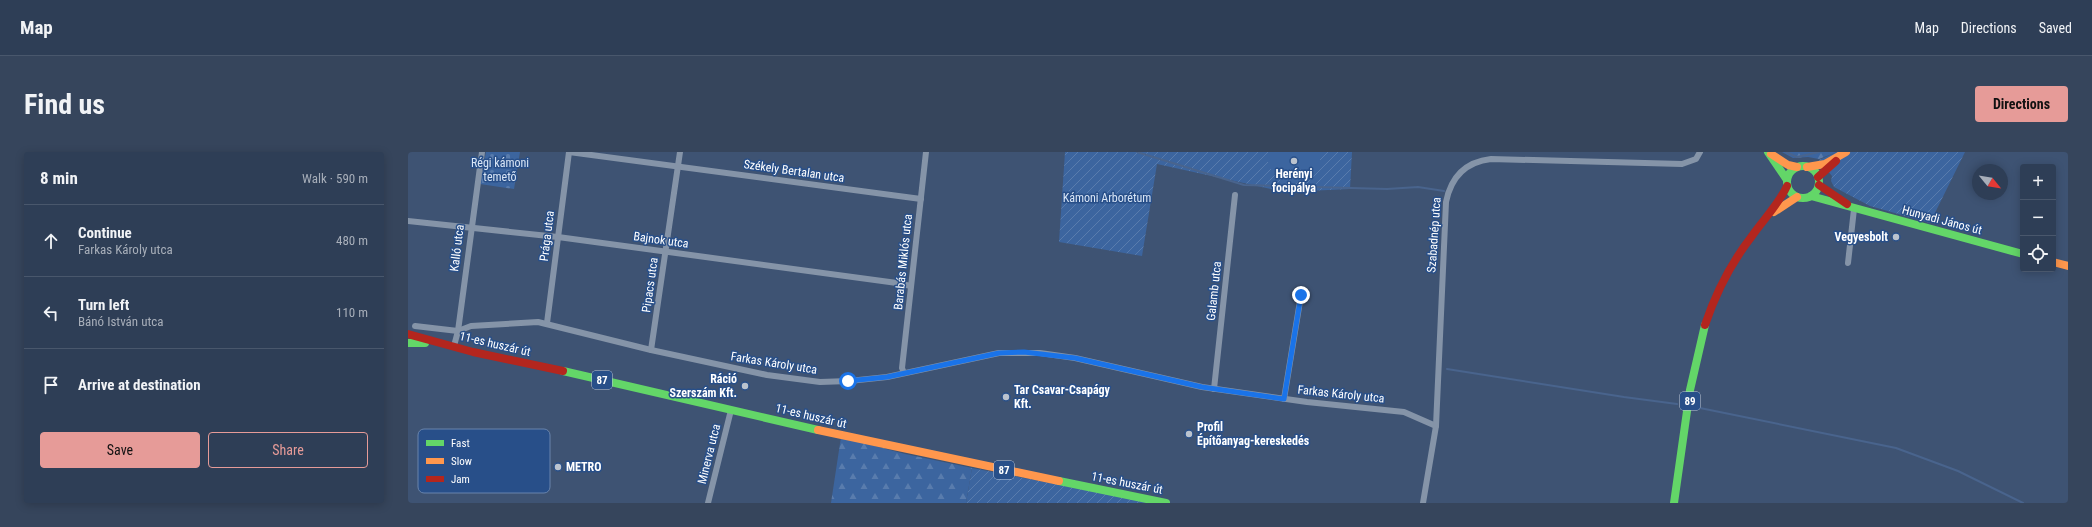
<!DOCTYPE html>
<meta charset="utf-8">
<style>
:root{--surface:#2e3e56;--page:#36455c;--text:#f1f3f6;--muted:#a7aeb9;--line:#49576c;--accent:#e69b98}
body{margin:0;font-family:"Roboto Condensed",sans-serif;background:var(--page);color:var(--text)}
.controls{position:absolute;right:12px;top:12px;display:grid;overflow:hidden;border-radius:4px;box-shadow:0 2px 10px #0003}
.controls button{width:36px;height:36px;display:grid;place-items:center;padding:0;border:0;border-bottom:1px solid var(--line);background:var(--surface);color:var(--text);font:20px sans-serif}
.compass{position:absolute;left:1564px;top:12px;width:36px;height:36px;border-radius:50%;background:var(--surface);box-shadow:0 2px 10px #0003;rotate:120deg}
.stop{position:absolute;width:12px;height:12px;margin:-9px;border:3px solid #1a73e8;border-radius:50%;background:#fff}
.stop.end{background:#1a73e8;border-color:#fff;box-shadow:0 1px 4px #0008}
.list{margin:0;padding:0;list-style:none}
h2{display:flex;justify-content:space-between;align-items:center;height:52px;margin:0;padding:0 16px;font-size:17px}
h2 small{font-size:13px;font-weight:400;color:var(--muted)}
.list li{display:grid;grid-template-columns:26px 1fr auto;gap:12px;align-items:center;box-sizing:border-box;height:72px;padding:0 16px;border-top:1px solid var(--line)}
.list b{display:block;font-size:15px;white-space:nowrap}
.list p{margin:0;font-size:13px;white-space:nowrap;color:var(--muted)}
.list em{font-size:13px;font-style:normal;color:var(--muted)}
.actions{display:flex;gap:8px;padding:12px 16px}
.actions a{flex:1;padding:9px 0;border:1px solid var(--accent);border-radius:4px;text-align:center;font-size:14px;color:var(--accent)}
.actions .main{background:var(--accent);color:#111}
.icon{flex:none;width:22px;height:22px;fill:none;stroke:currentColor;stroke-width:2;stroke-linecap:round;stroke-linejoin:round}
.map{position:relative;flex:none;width:1660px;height:351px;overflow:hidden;border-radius:4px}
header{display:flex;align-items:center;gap:24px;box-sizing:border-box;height:56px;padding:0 20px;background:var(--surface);border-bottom:1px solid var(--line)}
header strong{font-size:19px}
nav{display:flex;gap:22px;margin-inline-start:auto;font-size:14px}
.intro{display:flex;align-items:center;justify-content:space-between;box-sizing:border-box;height:96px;padding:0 24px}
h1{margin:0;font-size:28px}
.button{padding:10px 18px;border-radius:4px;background:var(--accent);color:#111;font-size:14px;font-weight:700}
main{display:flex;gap:24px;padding:0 24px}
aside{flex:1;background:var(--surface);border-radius:4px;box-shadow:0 2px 10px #0003}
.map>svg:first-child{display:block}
.forest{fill:url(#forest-firs)}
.cemetery{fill:url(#cemetery-stones)}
.garden{fill:url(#garden-furrows)}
.pitch{fill:#3c659f}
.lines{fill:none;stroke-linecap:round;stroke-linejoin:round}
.stream{stroke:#49648d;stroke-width:2}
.street{stroke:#8594a8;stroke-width:6}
.fast{stroke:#63d668;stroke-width:8}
.slow{stroke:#ff974d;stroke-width:8}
.jam{stroke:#b3261e;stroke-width:8}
.route{stroke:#1a73e8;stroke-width:5}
.poi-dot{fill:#bbc3ce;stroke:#284f89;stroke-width:1.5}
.labels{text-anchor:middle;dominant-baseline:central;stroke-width:3;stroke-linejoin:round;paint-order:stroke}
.shield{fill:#284f89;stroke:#becadc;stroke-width:1}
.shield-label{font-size:11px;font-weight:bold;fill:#fff}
.park-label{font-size:12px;fill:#d9e6f7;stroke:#284f89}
.street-label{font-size:12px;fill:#fff;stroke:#284f89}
.poi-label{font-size:12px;font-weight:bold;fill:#fff;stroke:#284f89;text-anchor:start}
.key{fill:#284f89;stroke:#6884ac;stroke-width:1}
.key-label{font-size:11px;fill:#fff}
</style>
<header>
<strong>Map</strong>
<nav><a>Map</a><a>Directions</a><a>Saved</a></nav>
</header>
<div class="intro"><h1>Find us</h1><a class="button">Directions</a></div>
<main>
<aside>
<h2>8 min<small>Walk · 590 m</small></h2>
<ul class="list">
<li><svg class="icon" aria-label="ahead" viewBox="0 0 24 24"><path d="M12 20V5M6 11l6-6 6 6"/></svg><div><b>Continue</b><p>Farkas Károly utca</p></div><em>480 m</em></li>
<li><svg class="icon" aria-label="left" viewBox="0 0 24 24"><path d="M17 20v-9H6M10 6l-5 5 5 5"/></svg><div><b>Turn left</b><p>Bánó István utca</p></div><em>110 m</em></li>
<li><svg class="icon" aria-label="arrive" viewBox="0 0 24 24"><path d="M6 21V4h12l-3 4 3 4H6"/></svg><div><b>Arrive at destination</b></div></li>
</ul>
<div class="actions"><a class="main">Save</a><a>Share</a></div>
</aside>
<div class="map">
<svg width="1660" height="351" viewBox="0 0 1660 351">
<defs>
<pattern id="forest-firs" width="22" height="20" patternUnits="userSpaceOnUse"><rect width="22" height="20" fill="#3c659f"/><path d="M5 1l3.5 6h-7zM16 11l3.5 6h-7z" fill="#597cad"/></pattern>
<pattern id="cemetery-stones" width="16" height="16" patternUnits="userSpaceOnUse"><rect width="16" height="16" fill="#3c659f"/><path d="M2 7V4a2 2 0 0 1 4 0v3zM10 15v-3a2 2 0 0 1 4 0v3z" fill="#597cad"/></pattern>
<pattern id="garden-furrows" width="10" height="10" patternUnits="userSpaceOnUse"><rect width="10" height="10" fill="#3c659f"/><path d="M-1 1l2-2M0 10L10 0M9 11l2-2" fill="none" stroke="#597cad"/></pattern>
</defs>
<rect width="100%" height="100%" fill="#3e5373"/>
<!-- forest -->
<g class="forest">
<path d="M1374 0H1429L1411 7 1400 5 1385 6Z"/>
<path d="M433 285 497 302 564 316 558 351H423Z"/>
</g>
<!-- cemetery -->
<path class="cemetery" d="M78 0H112L106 37 72 32Z"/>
<!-- garden -->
<g class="garden">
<path d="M657 0H944L942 37 876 40 749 12 734 104 651 90Z"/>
<path d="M1429 0H1557L1522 71 1462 54 1426 35 1423 29 1424 24 1411 8Z"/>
<path d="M564 316 746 351H558Z"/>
</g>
<!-- pitch -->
<rect class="pitch" x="860" y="0" width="52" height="17"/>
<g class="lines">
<!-- stream -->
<g class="stream">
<path d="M729 0 836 33 979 37 1010 35 1036 39"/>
<path d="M1378 0 1389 5 1411 0"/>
<path d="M1039 217 1216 245 1269 252"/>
<path d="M1292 256 1488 296 1550 319 1615 351"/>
</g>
<!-- street -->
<g class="street">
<path d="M161 0 513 47"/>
<path d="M0 69 150 85 489 131 503 134"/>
<path d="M1440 111 1446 57"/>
<path d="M139 171 161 0"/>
<path d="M7 174 50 179 63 174 130 170 243 198 359 223 412 230 441 229 479 225 591 201H632L667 206 794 235 899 250 996 260 1028 274"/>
<path d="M46 194 50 179 74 0"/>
<path d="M243 198 272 0"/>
<path d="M496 221 494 216 518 0"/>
<path d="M806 237 827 43"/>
<path d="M876 247 893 143"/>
<path d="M300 351 323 258"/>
<path d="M1015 351 1028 274 1038 50C1043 25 1057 10 1083 7L1274 12 1288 7 1292 0"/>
</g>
<!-- fast -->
<g class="fast">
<path d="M1360 0 1379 28"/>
<circle cx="1395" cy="30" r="16"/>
<path d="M1403 44 1615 102"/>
<path d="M0 191H17"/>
<path d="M155 219 410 278"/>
<path d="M651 329 758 351"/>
<path d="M1266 351 1282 238 1297 173"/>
</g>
<!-- slow -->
<g class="slow">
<path d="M1363 2 1380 13 1389 15"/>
<path d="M1399 15 1417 12 1438 0"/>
<path d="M1366 60 1389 45"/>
<path d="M1645 110 1660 114"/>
<path d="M410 278 651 329"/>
</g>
<!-- jam -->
<g class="jam">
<path d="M1410 25 1428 9"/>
<path d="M1411 33 1439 52"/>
<path d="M1297 173C1308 140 1323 111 1344 84 1355 68 1371 52 1379 34"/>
<path d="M0 182 65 200 155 219"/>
</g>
</g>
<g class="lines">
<!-- route -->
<path class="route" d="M440 229 479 225 591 201 616 200 667 206 794 235 876 247 893 143"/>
</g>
<!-- markers -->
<g class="poi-dot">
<circle cx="886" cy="9" r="4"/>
<circle cx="1488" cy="85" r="4"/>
<circle cx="337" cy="234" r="4"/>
<circle cx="598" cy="245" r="4"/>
<circle cx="781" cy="282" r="4"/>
<circle cx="150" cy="315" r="4"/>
</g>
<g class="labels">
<!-- shield labels -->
<g class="shield">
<rect x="184" y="219" width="20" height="18" rx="3"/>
<rect x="1272" y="240" width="20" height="18" rx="3"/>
<rect x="586" y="309" width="20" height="18" rx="3"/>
</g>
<g class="shield-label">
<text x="194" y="228">87</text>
<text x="1282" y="249">89</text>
<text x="596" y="318">87</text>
</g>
<!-- park labels -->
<g class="park-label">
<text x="92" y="11">Régi kámoni<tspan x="92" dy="14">temető</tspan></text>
<text x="699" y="46">Kámoni Arborétum</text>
</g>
<!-- street labels -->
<g class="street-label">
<text transform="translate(386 19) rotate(8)">Székely Bertalan utca</text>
<text transform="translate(1534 68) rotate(15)">Hunyadi János út</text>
<text transform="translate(1026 83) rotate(-86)">Szabadnép utca</text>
<text transform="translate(139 84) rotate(-83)">Prága utca</text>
<text transform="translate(253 88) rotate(8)">Bajnok utca</text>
<text transform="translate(49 96) rotate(-83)">Kalló utca</text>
<text transform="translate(495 110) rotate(-84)">Barabás Miklós utca</text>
<text transform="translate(242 133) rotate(-82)">Pipacs utca</text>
<text transform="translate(806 139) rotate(-84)">Galamb utca</text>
<text transform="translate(87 192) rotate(13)">11-es huszár út</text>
<text transform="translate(366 211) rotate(9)">Farkas Károly utca</text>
<text transform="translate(933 242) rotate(6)">Farkas Károly utca</text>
<text transform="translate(403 264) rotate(13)">11-es huszár út</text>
<text transform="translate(301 302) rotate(-76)">Minerva utca</text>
<text transform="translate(719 331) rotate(11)">11-es huszár út</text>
</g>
<!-- poi labels -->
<g class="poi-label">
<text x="886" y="22" text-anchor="middle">Herényi<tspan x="886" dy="14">focipálya</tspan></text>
<text x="1480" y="85" text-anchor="end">Vegyesbolt</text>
<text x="329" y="227" text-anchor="end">Ráció<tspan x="329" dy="14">Szerszám Kft.</tspan></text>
<text x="606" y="238">Tar Csavar-Csapágy<tspan x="606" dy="14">Kft.</tspan></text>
<text x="789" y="275">Profil<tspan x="789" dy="14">Építőanyag-kereskedés</tspan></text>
<text x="158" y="315">METRO</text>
</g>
</g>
<!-- legend -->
<rect x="10" y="277" width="132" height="64" rx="6" class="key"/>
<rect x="18" y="288" width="18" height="6" fill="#63d668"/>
<rect x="18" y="306" width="18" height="6" fill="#ff974d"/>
<rect x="18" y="324" width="18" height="6" fill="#b3261e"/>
<g class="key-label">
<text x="43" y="295">Fast</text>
<text x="43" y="313">Slow</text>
<text x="43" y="331">Jam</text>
</g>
</svg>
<div class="controls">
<button>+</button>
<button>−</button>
<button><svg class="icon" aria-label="locate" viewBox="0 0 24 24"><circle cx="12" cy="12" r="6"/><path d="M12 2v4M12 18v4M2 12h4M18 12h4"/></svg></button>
</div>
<svg class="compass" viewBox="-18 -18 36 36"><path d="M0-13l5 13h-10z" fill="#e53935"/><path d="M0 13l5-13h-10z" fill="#a7aeb9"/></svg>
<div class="stop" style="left:440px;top:229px"></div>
<div class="stop end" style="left:893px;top:143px"></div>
</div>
</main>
